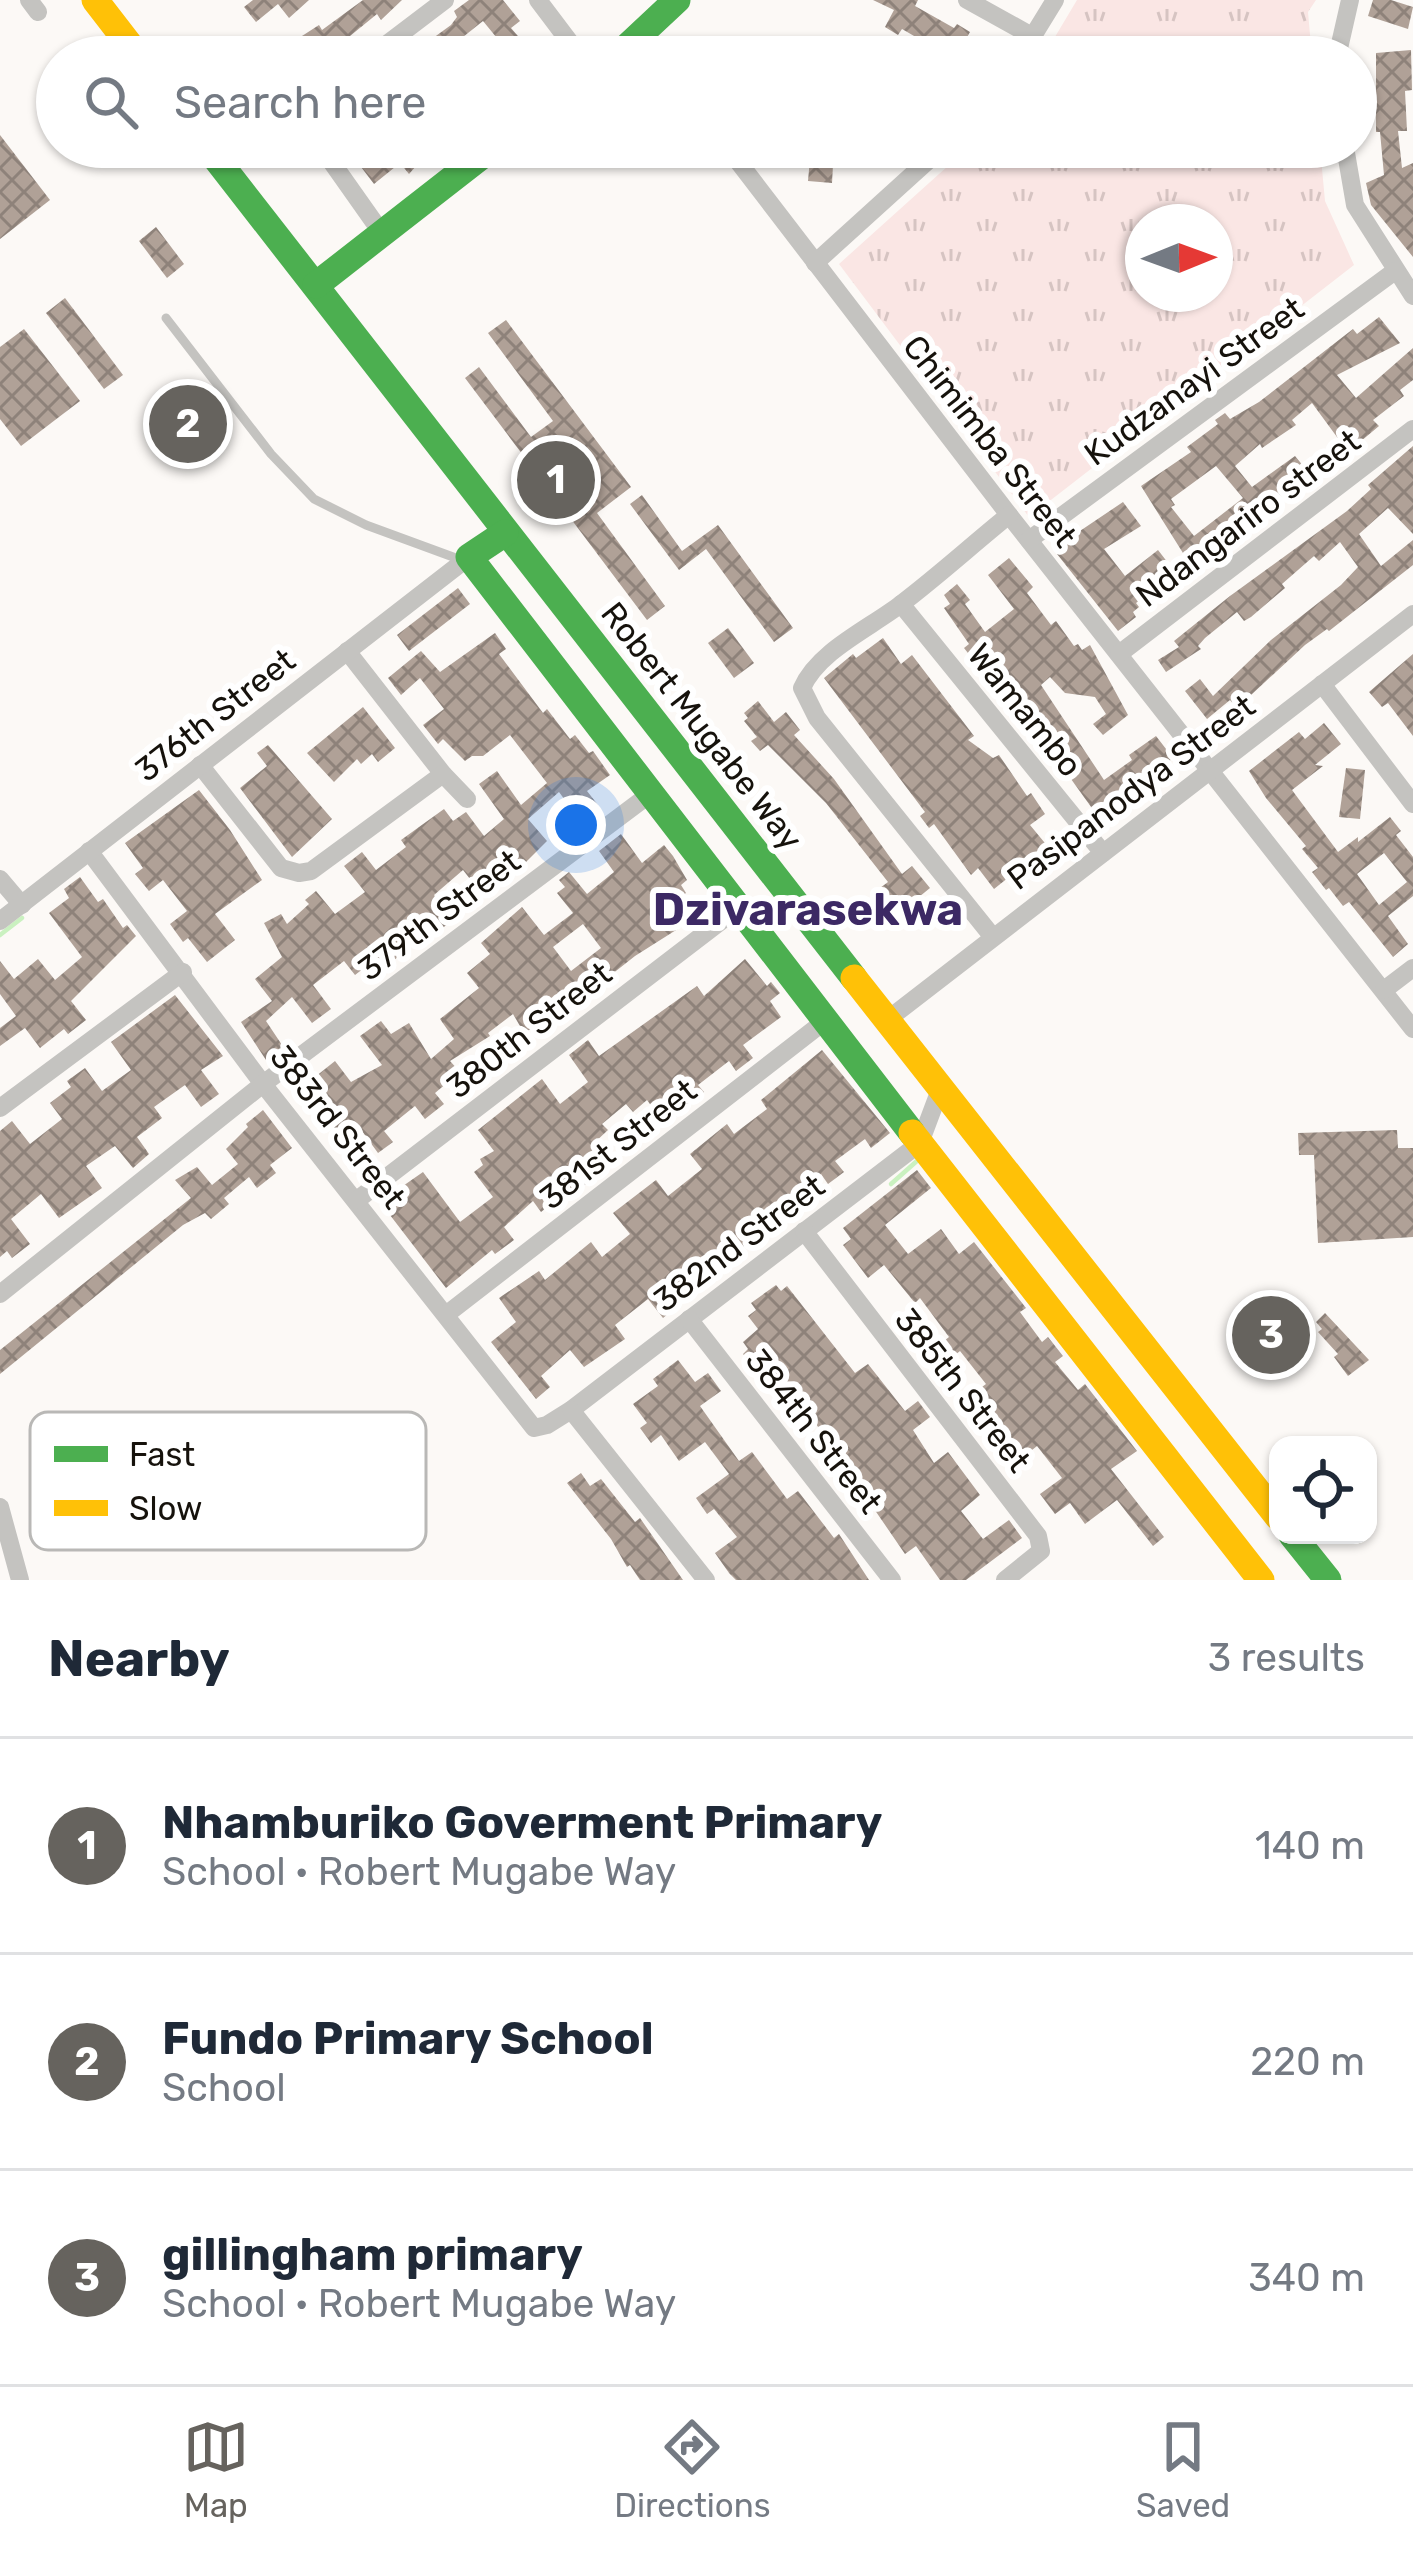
<!DOCTYPE html>
<meta charset="utf-8">
<style>
:root{--surface:#fff;--page:#f6f6f7;--text:#1f2937;--muted:#747a83;--line:#e0e1e3;--accent:#66635e}
body{margin:0;font-family:Rubik,sans-serif;background:var(--page);color:var(--text)}
.controls{position:absolute;right:36px;bottom:36px;display:grid;overflow:hidden;border-radius:24px;box-shadow:0 3px 9px #0004}
.controls button{width:108px;height:108px;display:grid;place-items:center;padding:0;border:0;border-bottom:3px solid var(--line);background:var(--surface);color:var(--text);font:60px sans-serif}
.compass{position:absolute;left:1125px;top:204px;width:108px;height:108px;border-radius:50%;background:var(--surface);box-shadow:0 3px 9px #0004;rotate:89deg}
.you{position:absolute;left:576px;top:825px;width:42px;height:42px;margin:-30px;border:9px solid #fff;border-radius:50%;background:#1a73e8;box-shadow:0 0 0 18px #1a73e833}
.badge{display:grid;place-items:center;width:78px;height:78px;border-radius:50%;background:var(--accent);color:#fff;font-size:39px;font-weight:700}
.pin{position:absolute;translate:-50% -50%;border:6px solid #fff;box-shadow:0 3px 12px #0006}
.list{margin:0;padding:0;list-style:none}
h2{display:flex;justify-content:space-between;align-items:center;height:156px;margin:0;padding:0 48px;font-size:51px}
h2 small{font-size:39px;font-weight:400;color:var(--muted)}
.list li{display:grid;grid-template-columns:78px 1fr auto;gap:36px;align-items:center;box-sizing:border-box;height:216px;padding:0 48px;border-top:3px solid var(--line)}
.list b{display:block;font-size:45px;white-space:nowrap}
.list p{margin:0;font-size:39px;white-space:nowrap;color:var(--muted)}
.list em{font-size:39px;font-style:normal;color:var(--muted)}
.icon{flex:none;width:66px;height:66px;fill:none;stroke:currentColor;stroke-width:2;stroke-linecap:round;stroke-linejoin:round}
.map{position:relative;flex:none;width:1413px;height:1580px;overflow:hidden}
.search{position:absolute;background:var(--surface);box-shadow:0 3px 9px #0004;left:36px;right:36px;top:36px;height:132px;display:flex;align-items:center;gap:30px;box-sizing:border-box;padding:0 42px;border-radius:66px;color:var(--muted);font-size:45px}
.sheet{height:804px;background:var(--surface)}
nav{display:flex;justify-content:space-around;align-items:center;box-sizing:border-box;height:168px;border-top:3px solid var(--line);background:var(--surface);font-size:33px;color:var(--muted)}
nav a{display:grid;justify-items:center;gap:6px}
nav .on{color:var(--accent)}
.map>svg:first-child{display:block}
.grass{fill:url(#grass-tufts);fill-rule:evenodd}
.lines{fill:none;stroke-linecap:round;stroke-linejoin:round}
.stream{stroke:#caf1c0;stroke-width:4.5}
.building{fill:url(#building-cross-hatch);fill-rule:evenodd}
.lane{stroke:#c4c3c0;stroke-width:9}
.street{stroke:#c4c3c0;stroke-width:18}
.fast{stroke:#4caf50;stroke-width:27}
.slow{stroke:#ffc107;stroke-width:27}
.labels{text-anchor:middle;dominant-baseline:central;stroke-width:12;stroke-linejoin:round;paint-order:stroke}
.street-label{font-size:33px;fill:#16120c;stroke:#fff}
.district-label{font-size:45px;font-weight:bold;fill:#3c2964;stroke:#fff}
.key{fill:#fff;stroke:#b9b8b6;stroke-width:3}
.key-label{font-size:33px;fill:#16120c}
</style>
<div class="map">
<svg width="1413" height="1580" viewBox="0 0 1413 1580">
<defs>
<pattern id="grass-tufts" width="24" height="20" patternUnits="userSpaceOnUse" patternTransform="scale(3)"><rect width="24" height="20" fill="#fae6e4"/><path d="M3 7l-1-3M5 7V3M7 7l1-3M15 17l-1-3M17 17v-4M19 17l1-3" fill="none" stroke="#d6c4c2"/></pattern>
<pattern id="building-cross-hatch" width="8" height="8" patternUnits="userSpaceOnUse" patternTransform="scale(3)"><rect width="8" height="8" fill="#b0a197"/><path d="M0 0l8 8M0 8l8-8" fill="none" stroke="#8e827a"/></pattern>
</defs>
<rect width="100%" height="100%" fill="#fcf9f6"/>
<!-- grass -->
<g class="grass">
<path d="M1077 0H1316L1308 12 1312 57H1043Z"/>
<path d="M969 147H1320L1325 201 1354 265 1029 517 839 264ZM1143 222H1215V294H1143Z"/>
</g>
<g class="lines">
<!-- stream -->
<g class="stream">
<path d="M0 935 22 918"/>
<path d="M891 1184 918 1160"/>
</g>
</g>
<!-- building -->
<g class="building">
<path d="M253 0H309L289 18 278 4 256 22 244 7Z"/>
<path d="M363 0H402L381 20 377 14 339 45 325 53H315L302 36 319 25 322 30Z"/>
<path d="M469 0H503L520 21 511 28 536 57H482L501 43 483 21 453 45 461 57H407L451 25 457 17 454 11Z"/>
<path d="M873 0H918L915 6 954 28 957 24 970 32 966 39 997 57H937L940 51 902 29 898 35 885 27 894 10Z"/>
<path d="M1373 0H1391L1413 7 1408 29 1368 16Z"/>
<path d="M1411 50 1412 90 1405 91 1407 131H1398L1402 168 1413 163V257L1371 205 1366 183 1384 175 1380 132H1376V53Z"/>
<path d="M0 135 50 200 0 239Z"/>
<path d="M370 147H433L409 174 400 163 374 184 355 159Z"/>
<path d="M811 147H834L832 183 808 181Z"/>
<path d="M156 227 184 264 167 278 139 241Z"/>
<path d="M65 298 123 375 104 389 46 313Z"/>
<path d="M1379 317 1400 343 1337 375 1356 398 1413 348V380L1400 390 1404 396 1373 420 1379 426 1348 452 1312 403 1292 420 1296 425 1262 448 1260 444 1235 466 1252 487 1295 456 1308 472 1268 506 1273 512 1260 523 1251 513 1196 561 1193 557 1188 561 1141 486 1191 452 1187 447 1218 424 1215 420 1225 413 1230 419 1259 402 1353 329 1357 334ZM1216 466 1243 498 1194 536 1171 507 1175 505 1171 499Z"/>
<path d="M506 320 631 487 597 513 665 606 647 620 465 378 479 367 531 437 553 421 488 333Z"/>
<path d="M24 329 80 401 21 446 0 419V347Z"/>
<path d="M1413 446V534L1388 508 1359 534 1381 566 1413 540V565L1329 631 1327 629 1305 645 1237 708 1230 700 1207 719 1185 691 1200 679 1213 696 1271 640 1341 585 1358 567 1340 542 1319 561 1314 556 1282 584 1285 588 1251 617 1244 621 1237 612 1205 638 1198 646 1201 649 1166 672 1158 660 1179 647 1174 641 1230 596 1347 511 1371 489 1368 485Z"/>
<path d="M642 495 682 551 718 525 793 628 774 642 706 549 679 570 630 504Z"/>
<path d="M1123 502 1141 526 1104 549 1125 576 1158 550 1175 572 1136 603 1139 607 1133 612 1136 617 1118 631 1057 554 1071 537Z"/>
<path d="M1009 558 1033 587 1027 593 1051 625 1056 621 1074 646 1078 644 1082 650 1090 645 1128 715 1103 735 1093 724 1106 714 1095 697 1065 693 1050 677 1041 685 1104 780 1132 760 1129 755 1156 736 1173 758 1099 818 1071 779 1074 777 1069 769 1007 703 964 648 969 644 944 608 950 604 944 595 957 584 970 600 965 604 985 632 1014 609 988 575Z"/>
<path d="M458 588 470 604 409 651 397 635Z"/>
<path d="M728 628 754 663 734 678 708 643Z"/>
<path d="M495 633 506 649 499 654 543 713 547 709 570 739 575 735 589 753 593 751 610 775 587 791 598 805 579 819 559 792 528 819 547 841 525 863 481 893 463 870 434 895 453 920 436 933 433 929 384 968 377 958 355 975 344 961 313 985 331 1009 312 1023 292 997 266 1021 284 1048 266 1060 241 1022 272 1001 255 979 282 957 264 923 281 914 287 924 309 904 305 900 316 891 335 914 365 892 344 866 362 852 376 870 406 847 401 840 444 809 453 821 466 812 484 836 504 819 479 784 497 771 521 805 547 783 510 735 483 756H472L465 761 443 739 438 744 423 725 444 709 420 678 401 695 388 678 421 651 440 672Z"/>
<path d="M883 638 901 664 912 655 974 736 968 740 993 758 999 755 1027 796 1031 793 1045 814 1030 825 1049 848 1035 860 1031 853 1005 872 1009 877 994 889 978 868 971 875 934 824 929 828 920 816 925 812 824 678 853 654 856 658Z"/>
<path d="M1413 654V736L1388 703 1382 707 1369 692Z"/>
<path d="M758 701 774 722 786 712 800 730 794 735 834 779 902 874 912 866 930 888 903 910 880 888 888 882 826 803 768 745 760 751 751 741 757 737 744 721 748 718 744 713Z"/>
<path d="M363 707 395 748 378 762 372 754 361 764 357 759 334 782 307 753Z"/>
<path d="M1324 723 1341 744 1315 765 1323 766 1292 790 1338 852 1358 837V842L1390 817 1401 831 1396 835 1413 857V896L1388 916 1408 944 1393 957 1349 902 1343 906 1329 888 1326 890 1312 872 1318 868 1302 849 1306 846 1266 798 1249 771 1299 732 1305 739ZM1384 853 1407 882 1379 905 1357 874Z"/>
<path d="M268 745 332 819 292 857 240 788 267 766 257 753Z"/>
<path d="M1346 768 1365 770 1360 819 1339 817Z"/>
<path d="M199 790 230 830 262 880 215 914 235 940 207 962 188 938 183 942 170 924 187 911 163 880 149 891 135 874 143 868 125 843Z"/>
<path d="M621 834 642 863 664 845 673 856 687 880 681 885 686 893 670 905 684 925 635 956 569 1008 562 999 531 1019 535 1026 524 1033 513 1014 488 1033 490 1036 450 1061 460 1072 435 1093 444 1104 425 1119 415 1106 384 1131 393 1142 378 1153 362 1131 347 1143 329 1121 322 1126 292 1084 305 1075 310 1081 335 1061 351 1082 382 1065 360 1036 381 1021 391 1034 409 1023 431 1059 454 1039 440 1019 479 988 467 973 490 954 481 943 522 907 544 935 573 913 557 893 565 887 559 880 569 872 587 894 614 872 599 851ZM583 924 601 948 571 971 553 947Z"/>
<path d="M80 877 98 902 103 899 123 928 127 925 136 936 71 1001 86 1020 68 1034 64 1029 40 1048 25 1028 0 1046V1028L16 1016 0 994V961L14 979 38 959 55 980 82 957 49 913 69 898 64 889Z"/>
<path d="M745 959 767 986 771 982 780 993 770 1001 781 1017 743 1045 753 1058 736 1071 729 1061 698 1085 704 1092 666 1126 647 1100 633 1112 626 1104 602 1124 608 1130 593 1144 610 1168 567 1197 565 1193 541 1212 533 1201 504 1227 514 1240 495 1254 492 1250 446 1288 380 1202 423 1172 460 1222 493 1197 474 1172 483 1165 480 1159 494 1151 478 1130 542 1079 560 1104 588 1082 569 1055 588 1040 599 1056 697 986 704 996Z"/>
<path d="M175 995 223 1056 201 1070 219 1094 201 1107 185 1085 154 1107 162 1118 137 1137 149 1154 133 1168 115 1146 86 1166 102 1188 59 1218 41 1194 11 1219 30 1244 12 1258 7 1251 0 1257V1131L12 1121 30 1144 62 1119 50 1103 71 1087 67 1081 85 1068 102 1091 131 1070 111 1042Z"/>
<path d="M822 1050 890 1133 871 1148 865 1139 835 1161 844 1172 828 1184 821 1174 787 1201 795 1210 781 1221 777 1216 729 1260 705 1275 703 1272 673 1297 679 1305 663 1318 648 1299 615 1325 625 1339 584 1367 570 1350 541 1376 550 1387 536 1399 491 1342 516 1322 499 1298 539 1271 545 1280 591 1242 602 1257 630 1234 613 1213 656 1180 668 1196 702 1169 690 1154 727 1124 734 1134 767 1109 761 1100Z"/>
<path d="M263 1110 292 1148 270 1165 276 1173 257 1188 249 1177 224 1198 229 1204 211 1219 205 1213 183 1225 0 1374V1350L191 1198 175 1180 197 1167 212 1185 238 1164 226 1149 248 1127 246 1124Z"/>
<path d="M1397 1130 1398 1148H1413V1237L1318 1243 1314 1155H1299L1298 1133Z"/>
<path d="M917 1170 931 1188 885 1225 908 1254 941 1229 959 1254 974 1242 1026 1308 1020 1312 1042 1342 1048 1337 1063 1356 1055 1362 1078 1390 1085 1384 1137 1451 1111 1469 1164 1537 1153 1546 1117 1500 1085 1524 1070 1503 1055 1514 1040 1494 1062 1478 1037 1446 1021 1459 1005 1438 996 1445 962 1402 986 1384 960 1351 955 1355 944 1341 949 1337 920 1298 915 1303 884 1265 868 1278 843 1245 851 1239 843 1228Z"/>
<path d="M776 1285 781 1291 787 1286 855 1373 868 1364 905 1411 918 1401 930 1417 913 1430 934 1463 948 1452 980 1495 961 1511 983 1539 1009 1520 1022 1538 966 1580H940L916 1546 905 1554 870 1503 864 1508 813 1443 823 1434 802 1404 790 1413 776 1394 786 1386 763 1356 752 1365 743 1354 748 1349 743 1342 758 1329 748 1316 756 1310 751 1303Z"/>
<path d="M1325 1313 1369 1360 1348 1376 1334 1357 1338 1354 1318 1332 1322 1329 1316 1322Z"/>
<path d="M678 1360 695 1382 708 1373 721 1391 700 1406 739 1461 752 1452 787 1499 798 1491 834 1538 839 1534 869 1580H736L729 1573 715 1553 737 1537 714 1509 707 1514 696 1498 729 1474 705 1442 679 1461 661 1435 651 1443 640 1428 647 1423 633 1404 658 1386 653 1379Z"/>
<path d="M581 1473 590 1486 601 1479 635 1522 640 1518 683 1580H640L630 1565 627 1567 611 1539 567 1483Z"/>
</g>
<g class="lines">
<!-- lane -->
<path class="lane" d="M166 318 271 454 314 499 366 525 464 561"/>
<!-- street -->
<g class="street">
<path d="M29 0 38 12"/>
<path d="M538 0 581 57"/>
<path d="M967 0 1032 36"/>
<path d="M642 35 659 57"/>
<path d="M370 57 445 0"/>
<path d="M1020 57 1055 0"/>
<path d="M1337 57 1350 0"/>
<path d="M321 147 381 232"/>
<path d="M727 147 1009 515 1413 1029"/>
<path d="M1345 147 1355 205 1413 296"/>
<path d="M815 263 943 147"/>
<path d="M1029 540 1395 271"/>
<path d="M901 604 1103 853"/>
<path d="M347 651 443 774 467 799"/>
<path d="M1119 654 1413 429"/>
<path d="M1322 684 1413 804"/>
<path d="M200 765 281 868 299 873 311 871 443 774"/>
<path d="M89 851 263 1084 534 1428 547 1425 571 1410 920 1143 941 1087"/>
<path d="M0 879 22 905"/>
<path d="M0 921 469 557"/>
<path d="M992 936 817 718 802 688C818 651 870 628 901 604 938 576 973 544 1009 515"/>
<path d="M1384 990 1413 968"/>
<path d="M887 1020 1413 614"/>
<path d="M0 1108 183 972"/>
<path d="M357 1200 738 908"/>
<path d="M804 1231 1038 1536 1041 1551 1005 1580"/>
<path d="M0 1294 263 1084 650 794"/>
<path d="M447 1314 825 1021"/>
<path d="M689 1319 892 1580"/>
<path d="M571 1410 706 1580"/>
<path d="M0 1507 20 1580"/>
</g>
<!-- fast -->
<g class="fast">
<path d="M616 57 677 0"/>
<path d="M207 147 854 978"/>
<path d="M316 285 493 147"/>
<path d="M505 533 469 557 912 1133"/>
<path d="M1292 1535 1328 1580"/>
</g>
<!-- slow -->
<g class="slow">
<path d="M95 0 139 57"/>
<path d="M854 978 1278 1517"/>
<path d="M912 1133 1261 1580"/>
</g>
</g>
<g class="labels">
<!-- street labels -->
<g class="street-label">
<text transform="translate(1194 381) rotate(-36)">Kudzanayi Street</text>
<text transform="translate(990 441) rotate(52)">Chimimba Street</text>
<text transform="translate(1248 518) rotate(-37)">Ndangariro street</text>
<text transform="translate(1025 710) rotate(51)">Wamambo</text>
<text transform="translate(215 715) rotate(-38)">376th Street</text>
<text transform="translate(702 726) rotate(52)">Robert Mugabe Way</text>
<text transform="translate(1131 792) rotate(-37)">Pasipanodya Street</text>
<text transform="translate(439 915) rotate(-37)">379th Street</text>
<text transform="translate(529 1030) rotate(-38)">380th Street</text>
<text transform="translate(338 1127) rotate(52)">383rd Street</text>
<text transform="translate(618 1144) rotate(-38)">381st Street</text>
<text transform="translate(739 1243) rotate(-37)">382nd Street</text>
<text transform="translate(963 1390) rotate(52)">385th Street</text>
<text transform="translate(814 1431) rotate(52)">384th Street</text>
</g>
<!-- district labels -->
<g class="district-label">
<text x="808" y="909">Dzivarasekwa</text>
</g>
</g>
<!-- legend -->
<rect x="30" y="1412" width="396" height="138" rx="18" class="key"/>
<rect x="54" y="1446" width="54" height="16" fill="#4caf50"/>
<rect x="54" y="1500" width="54" height="16" fill="#ffc107"/>
<g class="key-label">
<text x="129" y="1466">Fast</text>
<text x="129" y="1520">Slow</text>
</g>
</svg>
<div class="controls">
<button><svg class="icon" aria-label="locate" viewBox="0 0 24 24"><circle cx="12" cy="12" r="6"/><path d="M12 2v4M12 18v4M2 12h4M18 12h4"/></svg></button>
</div>
<svg class="compass" viewBox="-18 -18 36 36"><path d="M0-13l5 13h-10z" fill="#e53935"/><path d="M0 13l5-13h-10z" fill="#747a83"/></svg>
<div class="you"></div>
<div class="pin badge" style="left:556px;top:480px">1</div>
<div class="pin badge" style="left:188px;top:424px">2</div>
<div class="pin badge" style="left:1271px;top:1335px">3</div>
<div class="search"><svg class="icon" aria-label="search" viewBox="0 0 24 24"><circle cx="10" cy="10" r="6"/><path d="M15 15l6 6"/></svg>Search here</div>
</div>
<section class="sheet">
<h2>Nearby<small>3 results</small></h2>
<ul class="list">
<li><span class="badge">1</span><div><b>Nhamburiko Goverment Primary</b><p>School · Robert Mugabe Way</p></div><em>140 m</em></li>
<li><span class="badge">2</span><div><b>Fundo Primary School</b><p>School</p></div><em>220 m</em></li>
<li><span class="badge">3</span><div><b>gillingham primary</b><p>School · Robert Mugabe Way</p></div><em>340 m</em></li>
</ul>
</section>
<nav>
<a class="on"><svg class="icon" aria-label="map" viewBox="0 0 24 24"><path d="M3 6l6-2 6 2 6-2v14l-6 2-6-2-6 2zM9 4v14M15 6v14"/></svg>Map</a>
<a><svg class="icon" aria-label="directions" viewBox="0 0 24 24"><path d="M12 3l9 9-9 9-9-9zM9 14v-3h6M13 9l2 2-2 2"/></svg>Directions</a>
<a><svg class="icon" aria-label="saved" viewBox="0 0 24 24"><path d="M7 4h10v16l-5-4-5 4z"/></svg>Saved</a>
</nav>
